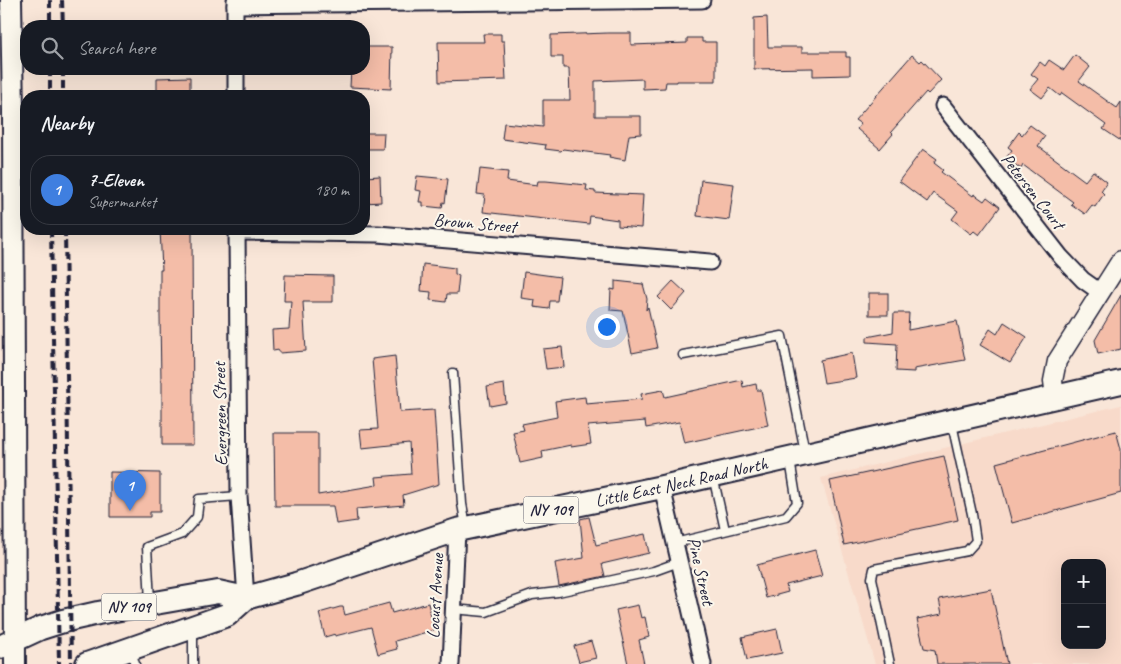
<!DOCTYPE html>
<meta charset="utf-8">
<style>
:root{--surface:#171b24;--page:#242831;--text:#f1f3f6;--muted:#9ea1a6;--line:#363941;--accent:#ea580c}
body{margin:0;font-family:Caveat,sans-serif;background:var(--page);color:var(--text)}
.controls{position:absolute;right:15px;bottom:15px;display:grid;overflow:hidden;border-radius:10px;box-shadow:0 5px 20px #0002}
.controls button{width:45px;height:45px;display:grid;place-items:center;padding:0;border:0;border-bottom:1px solid var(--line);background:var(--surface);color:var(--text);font:25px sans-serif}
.you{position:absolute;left:606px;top:326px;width:18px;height:18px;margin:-12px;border:4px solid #fff;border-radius:50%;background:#1a73e8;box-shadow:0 0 0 8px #1a73e833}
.badge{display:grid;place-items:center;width:32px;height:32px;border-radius:50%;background:var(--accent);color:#fff;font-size:16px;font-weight:700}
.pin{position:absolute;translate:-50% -41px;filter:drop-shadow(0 1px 2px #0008)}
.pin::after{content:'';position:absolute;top:26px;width:18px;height:15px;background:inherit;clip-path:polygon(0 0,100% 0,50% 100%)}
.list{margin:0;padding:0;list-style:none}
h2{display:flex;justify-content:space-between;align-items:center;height:65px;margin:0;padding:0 20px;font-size:21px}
h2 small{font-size:16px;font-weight:400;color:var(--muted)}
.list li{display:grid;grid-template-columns:32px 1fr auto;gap:15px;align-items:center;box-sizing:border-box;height:70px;margin:0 10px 10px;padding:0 10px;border:1px solid var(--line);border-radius:20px}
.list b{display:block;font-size:19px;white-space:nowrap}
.list p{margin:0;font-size:16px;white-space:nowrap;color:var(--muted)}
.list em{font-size:16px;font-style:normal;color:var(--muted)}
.icon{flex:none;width:28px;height:28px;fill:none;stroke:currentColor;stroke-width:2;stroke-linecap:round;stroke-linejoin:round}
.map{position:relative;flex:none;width:1121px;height:664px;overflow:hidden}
.search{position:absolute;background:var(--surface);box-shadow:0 5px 20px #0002;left:20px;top:20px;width:350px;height:55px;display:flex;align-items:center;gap:12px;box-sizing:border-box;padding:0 18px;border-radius:20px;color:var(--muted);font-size:19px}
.panel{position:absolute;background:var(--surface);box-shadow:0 5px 20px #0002;left:20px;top:90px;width:350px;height:145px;border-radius:20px}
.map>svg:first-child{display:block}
.built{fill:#f8daca;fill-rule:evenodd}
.building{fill:#f4bda8;stroke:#22223b}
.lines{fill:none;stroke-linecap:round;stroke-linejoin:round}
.service-casing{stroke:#22223b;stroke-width:11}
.minor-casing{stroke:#22223b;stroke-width:19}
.tertiary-casing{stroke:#22223b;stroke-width:21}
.secondary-casing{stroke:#22223b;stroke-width:24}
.primary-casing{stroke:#22223b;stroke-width:26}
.service{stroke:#fbf7ec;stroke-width:8}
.minor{stroke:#fbf7ec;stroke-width:15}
.tertiary{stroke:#fbf7ec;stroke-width:18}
.secondary{stroke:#fbf7ec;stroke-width:20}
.primary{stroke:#fbf7ec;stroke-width:22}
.rail{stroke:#22223b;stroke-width:4;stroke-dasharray:8 4;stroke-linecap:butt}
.labels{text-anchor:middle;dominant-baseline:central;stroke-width:4;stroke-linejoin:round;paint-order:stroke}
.shield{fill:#fbf7ec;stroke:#636270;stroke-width:1}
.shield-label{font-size:16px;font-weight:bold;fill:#22223b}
.street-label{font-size:18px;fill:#22223b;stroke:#fbf7ec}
</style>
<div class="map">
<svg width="1121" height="664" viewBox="0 0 1121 664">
<rect width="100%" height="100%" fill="#f9e6d8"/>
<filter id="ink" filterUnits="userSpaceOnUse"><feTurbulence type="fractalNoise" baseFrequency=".02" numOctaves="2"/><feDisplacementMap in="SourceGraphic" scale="10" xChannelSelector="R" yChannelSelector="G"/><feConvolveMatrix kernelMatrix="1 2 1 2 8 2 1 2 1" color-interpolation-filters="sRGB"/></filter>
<g filter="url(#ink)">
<!-- built -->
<path class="built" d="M1121 405V664H875L821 478ZM1065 563H1102V645H1065Z"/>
<!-- building -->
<g class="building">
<path d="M767 17 768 47H802V52H846V57H850V75L813 76V68L754 69V18Z"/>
<path d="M608 33H631V45L687 43V38H702V42H716V81H677V82H666L665 88 643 89V79L595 81V116H641V134L629 135 625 160 609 157 610 155 563 149 561 151 545 149 546 145 502 139 504 123 543 127V100H570L569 68H563V57H551V35Z"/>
<path d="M483 34H501V41H504L506 80 439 82 438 42H484Z"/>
<path d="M364 47H392L391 89 350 87 351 69H364Z"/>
<path d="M912 55 920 62 922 60 941 80 928 94 926 92 891 132 893 134 880 149 857 129 861 124 855 120Z"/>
<path d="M1075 55 1090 67 1079 81 1117 108 1121 102V141L1103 129 1106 125 1062 93 1060 96 1050 88 1042 98 1030 89 1038 79 1031 74 1040 62 1045 66 1049 60 1064 70Z"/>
<path d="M190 77V96H157V78Z"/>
<path d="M1030 125 1045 136 1038 146 1085 181 1093 171 1107 182 1101 191 1104 194 1095 207 1092 205 1085 214 1071 204 1073 202 1023 165 1021 169 1006 158 1012 150 1008 147 1019 132 1022 135Z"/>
<path d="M364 133H384L383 149H364Z"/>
<path d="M923 149 937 159 934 163 943 170 941 172 973 196 974 194 984 201 987 197 1000 207 979 235 974 231 971 234 952 219 958 211 933 193 927 202 899 181Z"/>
<path d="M480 169 508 172 507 181 537 185 538 181H546L587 185 586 190 595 191V193L643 195 641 228 618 226V220L590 216 589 224 483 212 485 195 477 194Z"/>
<path d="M380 176 381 202 364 203V177Z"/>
<path d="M417 176 448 179 445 203 443 202 442 208 423 206V202H419L421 191 415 190Z"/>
<path d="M701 180 734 184 729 220 697 216Z"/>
<path d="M160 229H192L193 445H162V381H161L160 316V270H162Z"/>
<path d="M423 264 455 268V274L459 275 457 294H447L446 302 430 300 431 292 421 291Z"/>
<path d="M524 272 560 277 557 301H550L549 309 534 307 535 300 521 298Z"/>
<path d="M285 275 333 276V302H303L306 351 279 353V350L273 351 272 330 289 329 291 301H284Z"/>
<path d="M615 281 643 284 647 299 646 310 648 307 657 348 632 353 623 311 610 310 611 289 615 290Z"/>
<path d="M673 281 686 293 671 310 658 297Z"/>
<rect x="869" y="293" width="19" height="22"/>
<path d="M1121 295V349L1098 354 1095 340Z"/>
<path d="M894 313H909L908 330 957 321 965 360 914 369V372L896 371 897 344 867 342V337L893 332Z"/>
<path d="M1004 322 1027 337 1010 363 980 345 990 329 997 334Z"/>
<path d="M562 347 564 367 546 369 543 349Z"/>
<path d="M852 353 856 378 824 383 820 360Z"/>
<path d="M395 356 400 412 434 410 439 484 403 495 404 505 356 509 357 521 336 524 333 506H275L274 433H318V495L377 485 376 477 411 474 409 443 362 448 360 430 378 429 372 359Z"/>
<path d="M742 380 743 387 756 384 757 390H761L768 425 684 443 679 422 646 428 645 421 588 426 591 444 571 447V445L542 451 543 458 520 463 513 432 524 430 522 424 557 417 555 401 585 397 586 404 642 399 641 394 663 390 665 397Z"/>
<path d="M504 384 506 403 490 406 487 387Z"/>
<path d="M1116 431 1121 449V493L1012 523 996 463Z"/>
<path d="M944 456 958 520 844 545 830 481Z"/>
<path d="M110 472 160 473V512H150V517H110Z"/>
<path d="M589 517 596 545 645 534 649 553 602 564 605 576 559 586 555 563 584 558 580 519Z"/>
<path d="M815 550 822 576 786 585 788 592 766 598 757 565Z"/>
<path d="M991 589 1007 664H937L935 650 924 648 917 619 942 614 939 599Z"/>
<path d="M389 603 392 613 428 603 434 630 395 641 397 649 378 654 371 627 335 636V634L325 637 319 613 340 607H343L345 615Z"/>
<path d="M638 605 641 618 645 617 649 637 639 640 644 664H628L616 610Z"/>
<path d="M777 629 782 653 747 660 742 637Z"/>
<path d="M591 641 596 658 579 662 574 646Z"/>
</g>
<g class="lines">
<defs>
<g id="service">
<path d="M683 355 782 336 805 452"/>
<path d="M453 373 462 504 466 526"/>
<path d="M713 476 725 530"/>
<path d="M675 543 786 516 797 503 790 460"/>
<path d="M150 601 147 547 182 534 197 517 199 499 239 496"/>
<path d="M453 609 486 612 532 595 558 592 654 571 679 562"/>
<path d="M193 629V664"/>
<path d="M131 651 135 664"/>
<path d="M890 664 872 578 874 569 967 551 976 541 972 514 952 424"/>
</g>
<g id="minor">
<path d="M235 0V26"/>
<path d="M235 5 702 0"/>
<path d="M236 69V96"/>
<path d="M943 106 1061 257 1083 280 1100 292"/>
<path d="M237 229 239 496 246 598"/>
<path d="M237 232 378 234 710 262"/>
<path d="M662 487 703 664"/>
<path d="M451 664 457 530"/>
</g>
<path id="tertiary" d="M1055 397 1053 381 1057 361 1121 260"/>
<path id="secondary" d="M11 0 13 111 15 664"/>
<g id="primary">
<path d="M0 647 41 628 63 621 98 613 218 592 246 598"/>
<path id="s1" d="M87 664 227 615 246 598 296 584 457 530 662 487 1121 382"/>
</g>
</defs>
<!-- service casing -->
<use href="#service" class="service-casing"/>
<!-- minor casing -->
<use href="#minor" class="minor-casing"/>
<!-- tertiary casing -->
<use href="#tertiary" class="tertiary-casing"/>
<!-- secondary casing -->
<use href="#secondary" class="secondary-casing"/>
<!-- primary casing -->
<use href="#primary" class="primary-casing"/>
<!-- service -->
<use href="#service" class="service"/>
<!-- minor -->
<use href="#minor" class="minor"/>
<!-- tertiary -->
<use href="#tertiary" class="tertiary"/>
<!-- secondary -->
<use href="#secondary" class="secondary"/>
<!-- primary -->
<use href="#primary" class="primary"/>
<!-- rail -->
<g class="rail">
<path d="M50 0V26"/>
<path d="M62 0 63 26"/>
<path d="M50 69V96"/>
<path d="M63 69V96"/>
<path d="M51 229 59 664"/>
<path d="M65 229 71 664"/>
</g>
</g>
</g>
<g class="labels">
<!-- shield labels -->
<g class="shield">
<rect x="523.5" y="496.5" width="55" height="27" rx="4"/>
<rect x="101.5" y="593.5" width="55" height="27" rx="4"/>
</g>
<g class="shield-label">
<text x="551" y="510">NY 109</text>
<text x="129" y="607">NY 109</text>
</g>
<!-- street labels -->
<g class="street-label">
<text transform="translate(1033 191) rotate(52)">Petersen Court</text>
<text transform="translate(475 223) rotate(5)">Brown Street</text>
<text transform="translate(220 414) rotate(-91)">Evergreen Street</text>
<text stroke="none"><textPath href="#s1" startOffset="625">Little East Neck Road North</textPath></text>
<text transform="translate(701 571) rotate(77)">Pine Street</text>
<text transform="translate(435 596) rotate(-87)">Locust Avenue</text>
</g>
</g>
</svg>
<div class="controls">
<button>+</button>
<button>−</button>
</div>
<div class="you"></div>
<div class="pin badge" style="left:130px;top:511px;background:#3f7fe0">1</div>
<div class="search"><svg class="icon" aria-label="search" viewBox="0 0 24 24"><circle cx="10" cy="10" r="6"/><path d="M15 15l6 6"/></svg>Search here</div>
<section class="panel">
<h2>Nearby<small></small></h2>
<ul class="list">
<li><span class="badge" style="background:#3f7fe0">1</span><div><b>7-Eleven</b><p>Supermarket</p></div><em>180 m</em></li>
</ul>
</section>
</div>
